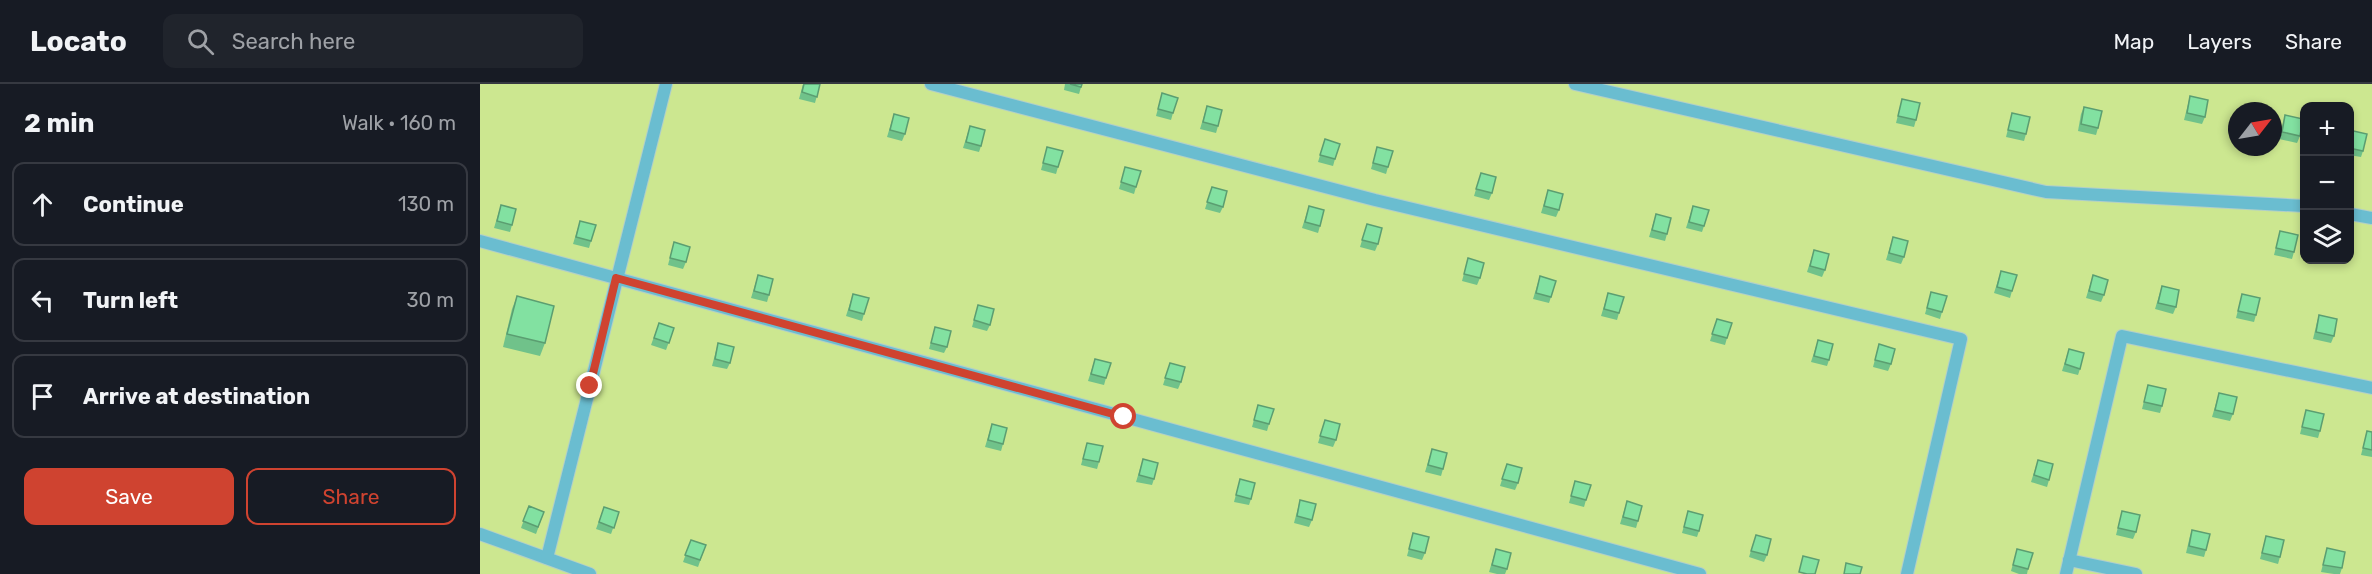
<!DOCTYPE html>
<meta charset="utf-8">
<style>
:root{--surface:#171b24;--page:#20242c;--text:#f1f3f6;--muted:#9ea1a6;--line:#363941;--accent:#cf4330}
body{margin:0;font-family:Rubik,sans-serif;background:var(--page);color:var(--text)}
.controls{position:absolute;right:18px;top:18px;display:grid;overflow:hidden;border-radius:12px;box-shadow:0 3px 9px #0003}
.controls button{width:54px;height:54px;display:grid;place-items:center;padding:0;border:0;border-bottom:2px solid var(--line);background:var(--surface);color:var(--text);font:30px sans-serif}
.compass{position:absolute;left:1748px;top:18px;width:54px;height:54px;border-radius:50%;background:var(--surface);box-shadow:0 3px 9px #0003;rotate:59deg}
.stop{position:absolute;width:18px;height:18px;margin:-14px;border:4px solid #cf4330;border-radius:50%;background:#fff}
.stop.end{background:#cf4330;border-color:#fff;box-shadow:0 2px 6px #0008}
.list{margin:0;padding:0;list-style:none}
h2{display:flex;justify-content:space-between;align-items:center;height:78px;margin:0;padding:0 24px;font-size:26px}
h2 small{font-size:20px;font-weight:400;color:var(--muted)}
.list li{display:grid;grid-template-columns:39px 1fr auto;gap:18px;align-items:center;box-sizing:border-box;height:84px;margin:0 12px 12px;padding:0 12px;border:2px solid var(--line);border-radius:12px}
.list b{display:block;font-size:22px;white-space:nowrap}
.list em{font-size:20px;font-style:normal;color:var(--muted)}
.actions{display:flex;gap:12px;padding:18px 24px}
.actions a{flex:1;padding:14px 0;border:2px solid var(--accent);border-radius:12px;text-align:center;font-size:21px;color:var(--accent)}
.actions .main{background:var(--accent);color:#fff}
.icon{flex:none;width:33px;height:33px;fill:none;stroke:currentColor;stroke-width:2;stroke-linecap:round;stroke-linejoin:round}
.map{position:relative;flex:none;width:1892px;height:490px;overflow:hidden}
header{display:flex;align-items:center;gap:36px;box-sizing:border-box;height:84px;padding:0 30px;background:var(--surface);border-bottom:2px solid var(--line)}
header strong{font-size:28px}
nav{display:flex;gap:33px;margin-inline-start:auto;font-size:21px}
.search{width:420px;height:54px;background:var(--page);display:flex;align-items:center;gap:15px;box-sizing:border-box;padding:0 21px;border-radius:12px;color:var(--muted);font-size:22px}
main{display:flex}
aside{flex:1;background:var(--surface)}
.map>svg:first-child{display:block}
.green{fill:#cce790;fill-rule:evenodd}
.lines{fill:none;stroke-linecap:round;stroke-linejoin:round}
.service-casing{stroke:#b2cfc9;stroke-width:14}
.service{stroke:#6abdd0;stroke-width:12}
.wall{fill:#70c28a}
.building{fill:#82e1a1;stroke:#5b9e71;stroke-width:1.5}
.route{stroke:#cf4330;stroke-width:8}
</style>
<header>
<strong>Locato</strong>
<div class="search"><svg class="icon" aria-label="search" viewBox="0 0 24 24"><circle cx="10" cy="10" r="6"/><path d="M15 15l6 6"/></svg>Search here</div>
<nav><a>Map</a><a>Layers</a><a>Share</a></nav>
</header>
<main>
<aside>
<h2>2 min<small>Walk · 160 m</small></h2>
<ul class="list">
<li><svg class="icon" aria-label="ahead" viewBox="0 0 24 24"><path d="M12 20V5M6 11l6-6 6 6"/></svg><div><b>Continue</b></div><em>130 m</em></li>
<li><svg class="icon" aria-label="left" viewBox="0 0 24 24"><path d="M17 20v-9H6M10 6l-5 5 5 5"/></svg><div><b>Turn left</b></div><em>30 m</em></li>
<li><svg class="icon" aria-label="arrive" viewBox="0 0 24 24"><path d="M6 21V4h12l-3 4 3 4H6"/></svg><div><b>Arrive at destination</b></div></li>
</ul>
<div class="actions"><a class="main">Save</a><a>Share</a></div>
</aside>
<div class="map">
<svg width="1892" height="490" viewBox="0 0 1892 490">
<rect width="100%" height="100%" fill="#d2f2ec"/>
<!-- green -->
<path class="green" d="M0 0H1892V490H0ZM1824 22H1870V176H1824ZM1757 27H1793V63H1757Z"/>
<g class="lines">
<defs>
<g id="service">
<path d="M451 0 895 116 1481 255 1427 490"/>
<path d="M1095 0 1566 108 1824 122"/>
<path d="M1870 130 1892 134"/>
<path d="M0 157 1220 490"/>
<path d="M0 450 110 490"/>
<path d="M67 474 186 0"/>
<path d="M1589 476 1656 490"/>
<path d="M1586 490 1642 252 1892 304"/>
</g>
</defs>
<!-- service casing -->
<use href="#service" class="service-casing"/>
<!-- service -->
<use href="#service" class="service"/>
</g>
<!-- wall -->
<g class="wall">
<path d="M323 0H340L335 19 319 15Z"/>
<path d="M585 0H602L599 10 584 6Z"/>
<path d="M682 9 693 29 691 36 676 32Z"/>
<path d="M1710 12 1725 33 1722 40 1704 36Z"/>
<path d="M1422 15 1436 36 1434 43 1416 39Z"/>
<path d="M727 22 738 42 736 49 720 45Z"/>
<path d="M1604 23 1618 44 1616 51 1598 47 1601 30Z"/>
<path d="M1532 29 1546 50 1544 57 1526 53Z"/>
<path d="M414 30 425 50 422 57 407 53Z"/>
<path d="M1805 31 1820 52 1817 59 1799 55Z"/>
<path d="M490 42 501 62 499 68 483 64Z"/>
<path d="M1869 46 1883 67 1881 73 1869 71Z"/>
<path d="M845 55 855 75 853 82 838 78Z"/>
<path d="M567 63 578 83 576 90 561 86Z"/>
<path d="M897 63 908 83 906 90 891 85Z"/>
<path d="M645 83 656 103 654 110 639 105Z"/>
<path d="M1001 89 1012 109 1009 116 994 112Z"/>
<path d="M732 103 743 123 740 129 725 125Z"/>
<path d="M1068 106 1079 126 1076 133 1061 129Z"/>
<path d="M21 121 32 141 30 148 14 144Z"/>
<path d="M829 122 840 142 838 149 822 144Z"/>
<path d="M1213 122 1224 142 1222 148 1206 144Z"/>
<path d="M1176 130 1187 150 1185 157 1169 153Z"/>
<path d="M100 137 111 157 109 164 93 160Z"/>
<path d="M887 140 898 160 895 167 880 163Z"/>
<path d="M1800 147 1814 168 1812 175 1794 171Z"/>
<path d="M1413 153 1424 173 1421 180 1406 176Z"/>
<path d="M194 158 206 178 203 185 188 181Z"/>
<path d="M1334 166 1345 186 1342 193 1327 188Z"/>
<path d="M988 174 1000 194 997 201 982 197Z"/>
<path d="M1521 187 1532 207 1530 214 1514 209Z"/>
<path d="M278 191 289 211 287 218 271 214Z"/>
<path d="M1613 191 1624 211 1621 218 1606 214Z"/>
<path d="M1060 192 1071 213 1069 219 1053 215Z"/>
<path d="M1682 202 1696 223 1693 230 1675 225Z"/>
<path d="M1451 208 1462 228 1460 235 1445 230Z"/>
<path d="M1128 209 1139 229 1137 236 1121 232Z"/>
<path d="M373 210 384 230 382 237 366 232Z"/>
<path d="M1762 210 1776 231 1774 238 1756 234Z"/>
<path d="M37 212 65 259 60 272 23 263 32 225Z"/>
<path d="M498 221 510 241 507 247 492 243Z"/>
<path d="M1839 231 1854 252 1851 259 1833 255 1837 238Z"/>
<path d="M1237 235 1247 254 1245 261 1230 257Z"/>
<path d="M179 239 194 244 186 266 171 261Z"/>
<path d="M455 243 467 263 464 269 449 265Z"/>
<path d="M1338 256 1349 276 1347 282 1331 278Z"/>
<path d="M238 259 250 279 247 285 232 282Z"/>
<path d="M1399 260 1411 280 1408 287 1393 283Z"/>
<path d="M1589 265 1600 285 1598 291 1582 287Z"/>
<path d="M615 275 626 294 624 301 608 297Z"/>
<path d="M690 279 701 298 698 305 683 301Z"/>
<path d="M1668 301 1682 322 1680 329 1662 325Z"/>
<path d="M1739 309 1753 330 1750 337 1732 333Z"/>
<path d="M778 321 789 340 787 347 772 343Z"/>
<path d="M1826 326 1840 347 1838 354 1820 350Z"/>
<path d="M845 336 856 356 853 363 838 359Z"/>
<path d="M512 340 523 360 521 367 505 363Z"/>
<path d="M1887 347 1892 348V373L1881 371Z"/>
<path d="M607 359 619 378 617 385 601 381Z"/>
<path d="M952 365 963 385 961 392 945 388Z"/>
<path d="M663 375 674 395 672 401 656 398Z"/>
<path d="M1558 376 1569 396 1567 403 1551 398Z"/>
<path d="M1027 380 1038 399 1035 406 1020 402Z"/>
<path d="M760 395 771 415 769 421 754 418Z"/>
<path d="M1095 397 1106 416 1104 423 1089 419Z"/>
<path d="M820 416 832 436 829 443 814 439Z"/>
<path d="M1147 417 1158 437 1156 444 1140 440Z"/>
<path d="M49 422 64 428 56 450 41 444Z"/>
<path d="M124 423 139 428 131 450 116 445Z"/>
<path d="M1208 427 1219 447 1217 453 1202 449Z"/>
<path d="M1642 427 1656 448 1653 455 1636 451Z"/>
<path d="M1712 446 1726 466 1724 473 1706 469 1710 452Z"/>
<path d="M933 449 945 469 942 476 927 472Z"/>
<path d="M1276 451 1287 471 1284 478 1269 473Z"/>
<path d="M1786 452 1800 473 1798 480 1780 475Z"/>
<path d="M211 456 226 461 218 483 203 478Z"/>
<path d="M1847 464 1862 484 1860 490H1854L1841 488Z"/>
<path d="M1016 465 1027 485 1025 490H1017L1009 488Z"/>
<path d="M1537 465 1548 485 1547 490H1539L1531 487Z"/>
</g>
<!-- building -->
<g class="building">
<path d="M324 0H340L337 13 322 8Z"/>
<path d="M590 0H602L601 3Z"/>
<path d="M682 9 698 14 693 29 678 25Z"/>
<path d="M1710 12 1728 16 1725 33 1707 29Z"/>
<path d="M1422 15 1440 19 1436 36 1418 32Z"/>
<path d="M727 22 742 26 738 42 723 38Z"/>
<path d="M1604 23 1622 27 1618 44 1601 40Z"/>
<path d="M1532 29 1550 33 1546 50 1528 46Z"/>
<path d="M414 30 429 34 425 50 410 46Z"/>
<path d="M1805 31 1823 35 1820 52 1802 48Z"/>
<path d="M490 42 505 46 501 62 486 58Z"/>
<path d="M1869 46 1887 50 1883 67 1869 64Z"/>
<path d="M845 55 860 60 855 75 840 71Z"/>
<path d="M567 63 583 67 578 83 563 79Z"/>
<path d="M897 63 913 67 908 83 893 79Z"/>
<path d="M645 83 661 87 656 103 641 98Z"/>
<path d="M1001 89 1016 93 1012 109 996 105Z"/>
<path d="M732 103 747 107 743 123 727 118Z"/>
<path d="M1068 106 1083 110 1079 126 1064 122Z"/>
<path d="M21 121 36 125 32 141 17 137Z"/>
<path d="M829 122 844 126 840 142 825 138Z"/>
<path d="M1213 122 1229 126 1224 142 1209 138Z"/>
<path d="M1176 130 1191 134 1187 150 1172 146Z"/>
<path d="M100 137 116 141 111 157 96 153Z"/>
<path d="M887 140 902 144 898 160 882 156Z"/>
<path d="M1800 147 1818 151 1814 168 1796 164Z"/>
<path d="M1413 153 1428 157 1424 173 1409 169Z"/>
<path d="M194 158 210 163 206 178 190 174Z"/>
<path d="M1334 166 1349 170 1345 186 1330 182Z"/>
<path d="M988 174 1004 179 1000 194 984 190Z"/>
<path d="M1521 187 1537 191 1532 207 1517 203Z"/>
<path d="M278 191 293 195 289 211 274 207Z"/>
<path d="M1613 191 1628 196 1624 211 1609 207Z"/>
<path d="M1060 192 1076 197 1071 213 1056 209Z"/>
<path d="M1682 202 1699 206 1696 223 1678 219Z"/>
<path d="M1451 208 1467 212 1462 228 1447 224Z"/>
<path d="M1128 209 1144 213 1139 229 1124 225Z"/>
<path d="M373 210 389 214 384 230 369 226Z"/>
<path d="M1762 210 1780 214 1776 231 1758 227Z"/>
<path d="M37 212 74 222 65 259 27 250Z"/>
<path d="M498 221 514 225 510 241 494 236Z"/>
<path d="M1839 231 1857 235 1854 252 1836 248Z"/>
<path d="M1237 235 1252 239 1247 254 1232 250Z"/>
<path d="M179 239 194 244 189 259 174 254Z"/>
<path d="M455 243 471 247 467 263 451 259Z"/>
<path d="M1338 256 1353 260 1349 276 1334 272Z"/>
<path d="M238 259 254 263 250 279 235 275Z"/>
<path d="M1399 260 1415 265 1411 280 1395 276Z"/>
<path d="M1589 265 1604 269 1600 285 1585 280Z"/>
<path d="M615 275 631 279 626 294 611 290Z"/>
<path d="M690 279 705 283 701 298 685 294Z"/>
<path d="M1668 301 1686 305 1682 322 1664 318Z"/>
<path d="M1739 309 1757 313 1753 330 1735 326Z"/>
<path d="M778 321 794 325 789 340 774 336Z"/>
<path d="M1826 326 1844 330 1840 347 1822 343Z"/>
<path d="M845 336 860 340 856 356 840 352Z"/>
<path d="M512 340 527 344 523 360 508 356Z"/>
<path d="M1887 347 1892 348V366L1883 364Z"/>
<path d="M607 359 623 362 619 378 603 375Z"/>
<path d="M952 365 967 369 963 385 948 381Z"/>
<path d="M663 375 678 379 674 395 659 391Z"/>
<path d="M1558 376 1573 380 1569 396 1554 391Z"/>
<path d="M1027 380 1042 384 1038 399 1022 395Z"/>
<path d="M760 395 775 399 771 415 756 411Z"/>
<path d="M1095 397 1111 401 1106 416 1091 412Z"/>
<path d="M820 416 836 420 832 436 817 432Z"/>
<path d="M1147 417 1162 422 1158 437 1143 433Z"/>
<path d="M49 422 64 428 58 443 43 437Z"/>
<path d="M124 423 139 428 134 444 119 438Z"/>
<path d="M1208 427 1223 431 1219 447 1204 443Z"/>
<path d="M1642 427 1660 431 1656 448 1638 444Z"/>
<path d="M1712 446 1730 450 1726 466 1709 462Z"/>
<path d="M933 449 949 453 945 469 929 465Z"/>
<path d="M1276 451 1291 455 1287 471 1271 467Z"/>
<path d="M1786 452 1804 456 1800 473 1782 469Z"/>
<path d="M211 456 226 461 220 476 205 471Z"/>
<path d="M1847 464 1865 468 1862 484 1843 481Z"/>
<path d="M1016 465 1031 469 1027 485 1012 481Z"/>
<path d="M1537 465 1553 469 1548 485 1533 481Z"/>
<path d="M1323 472 1339 476 1335 490H1327L1319 488Z"/>
<path d="M1366 479 1382 483 1380 490H1364Z"/>
</g>
<g class="lines">
<!-- route -->
<path class="route" d="M110 302 136 194 644 333"/>
</g>
</svg>
<div class="controls">
<button>+</button>
<button>−</button>
<button><svg class="icon" aria-label="layers" viewBox="0 0 24 24"><path d="M12 4l9 5-9 5-9-5zM3 14l9 5 9-5"/></svg></button>
</div>
<svg class="compass" viewBox="-18 -18 36 36"><path d="M0-13l5 13h-10z" fill="#e53935"/><path d="M0 13l5-13h-10z" fill="#9ea1a6"/></svg>
<div class="stop" style="left:644px;top:333px"></div>
<div class="stop end" style="left:110px;top:302px"></div>
</div>
</main>
